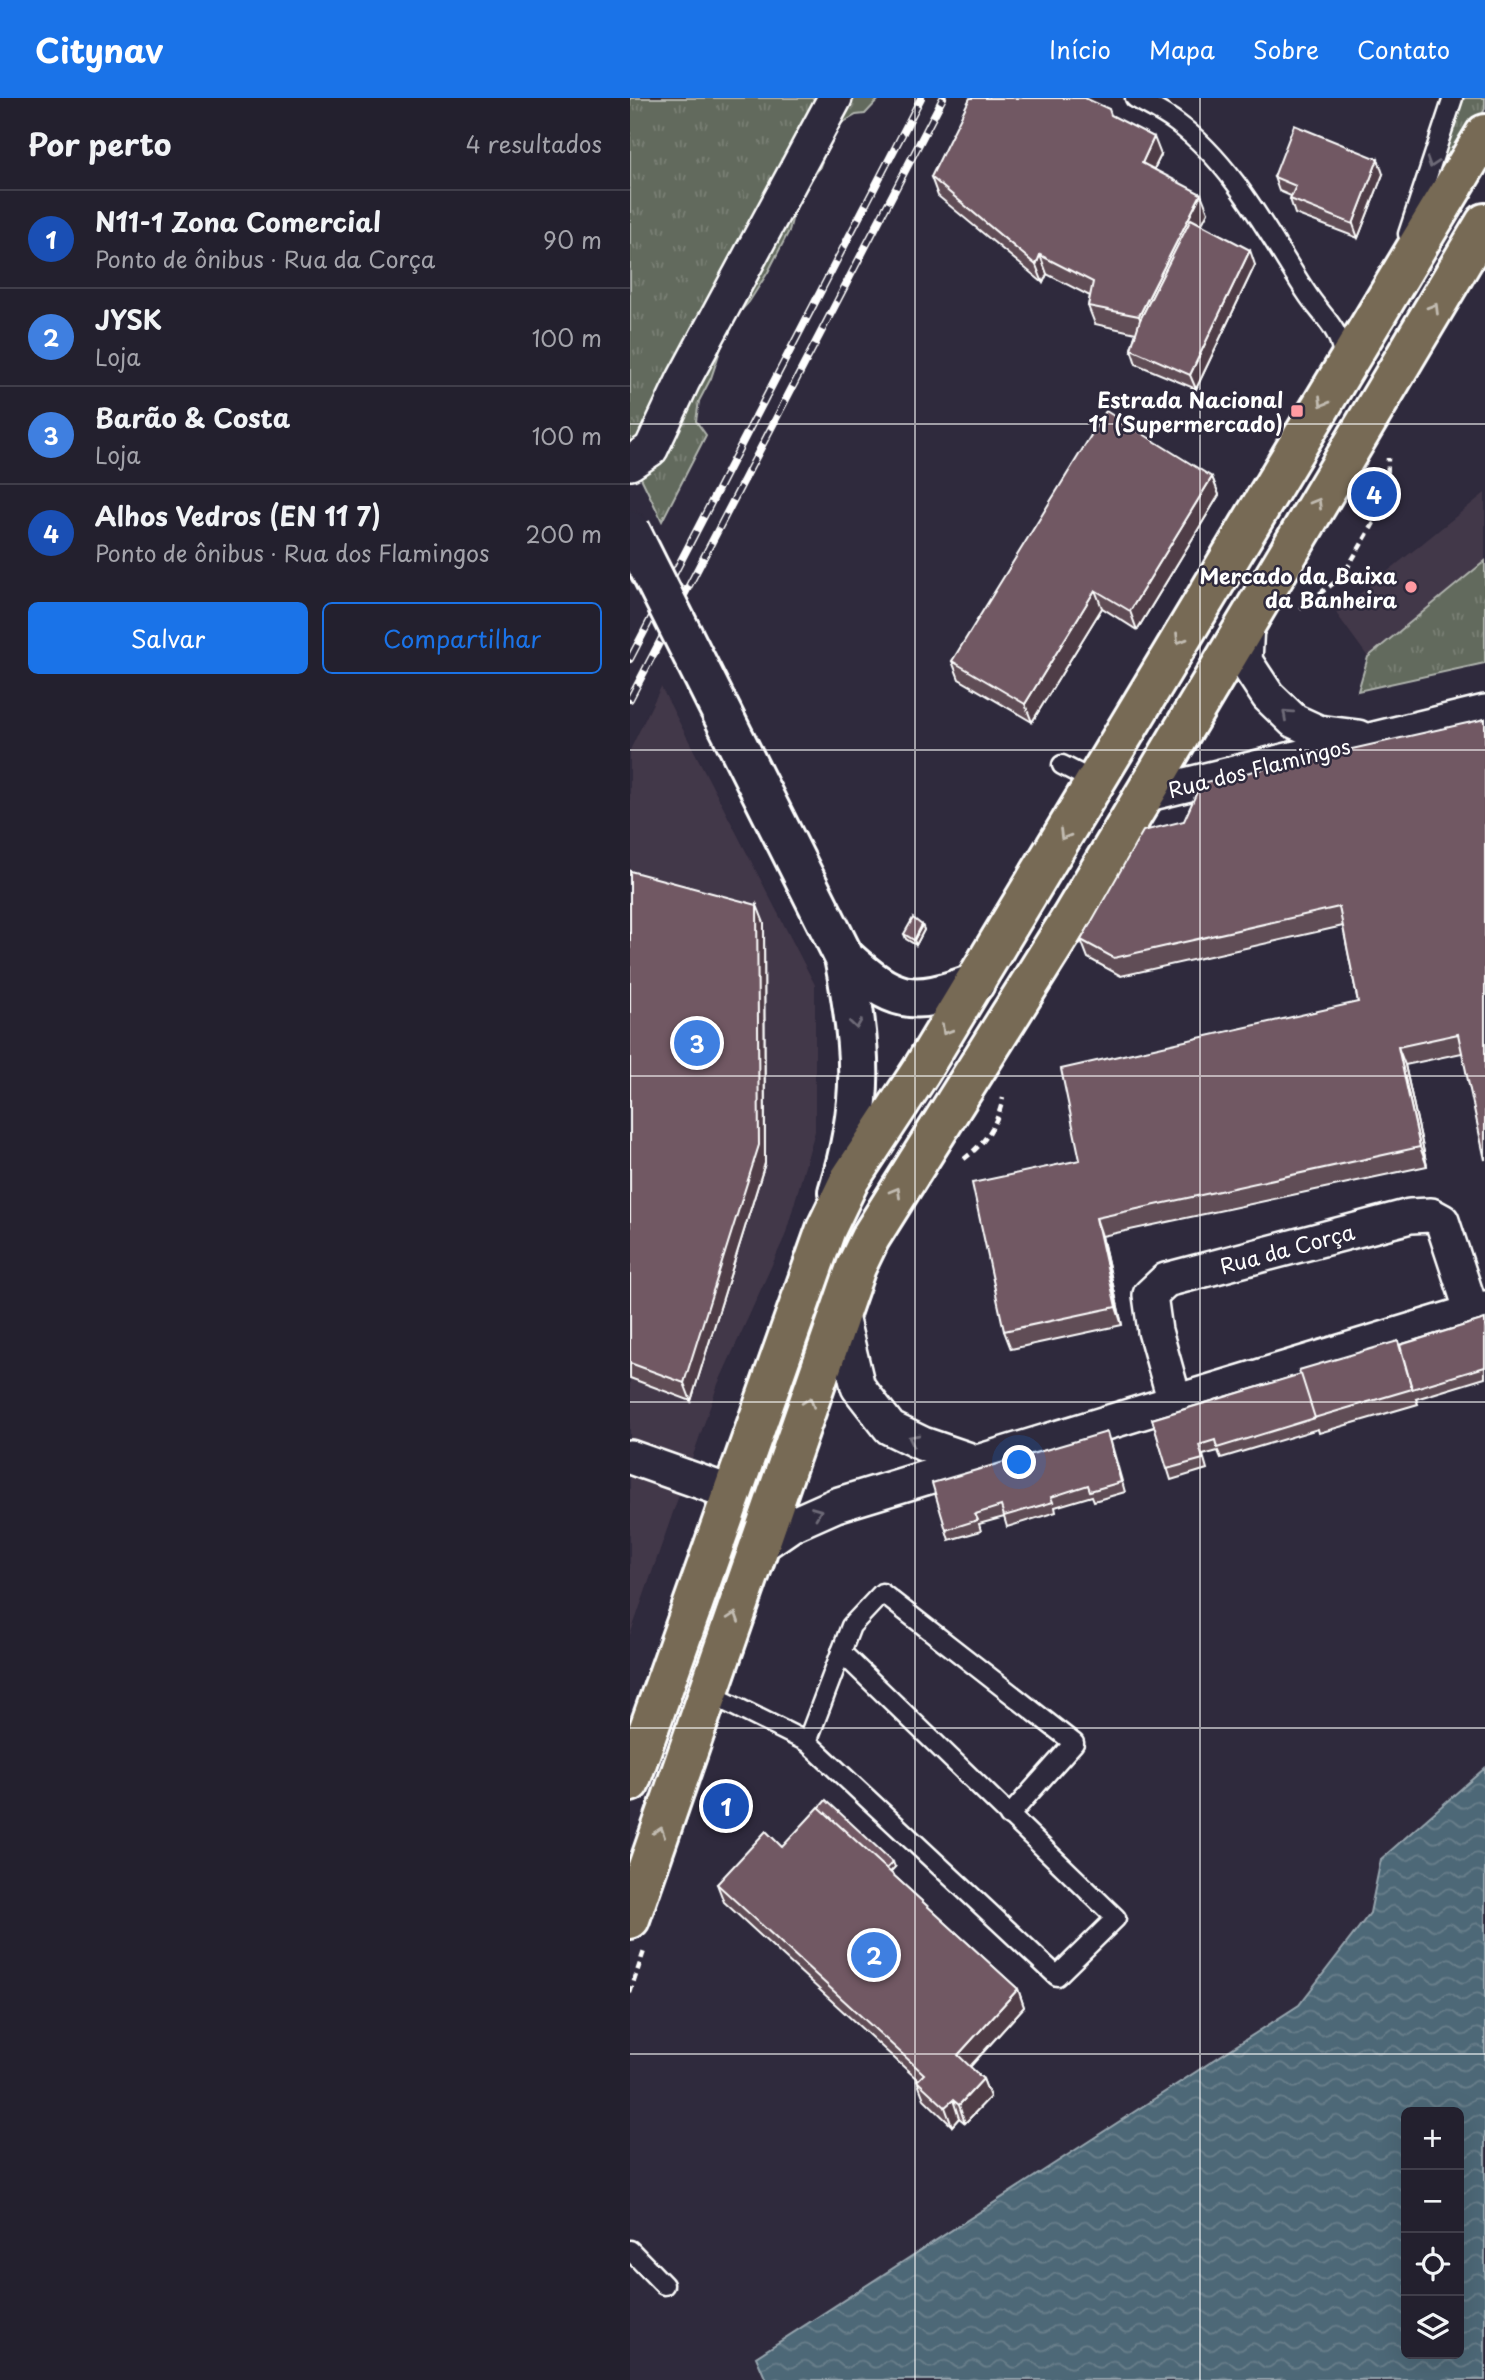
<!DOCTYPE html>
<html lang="pt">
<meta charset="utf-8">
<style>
:root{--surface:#23202e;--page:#2b2836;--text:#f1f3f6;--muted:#a3a3aa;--line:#403e4a;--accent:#1a73e8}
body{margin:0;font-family:"Playpen Sans",sans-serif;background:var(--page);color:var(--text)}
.controls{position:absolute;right:21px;bottom:21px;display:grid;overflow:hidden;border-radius:10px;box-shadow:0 7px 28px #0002}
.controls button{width:63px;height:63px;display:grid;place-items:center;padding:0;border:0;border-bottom:2px solid var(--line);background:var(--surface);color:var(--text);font:35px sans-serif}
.you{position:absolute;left:390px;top:1365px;width:24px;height:24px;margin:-18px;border:5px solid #fff;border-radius:50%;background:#1a73e8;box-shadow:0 0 0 10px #1a73e833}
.badge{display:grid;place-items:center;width:46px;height:46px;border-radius:50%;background:var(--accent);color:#fff;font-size:23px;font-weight:700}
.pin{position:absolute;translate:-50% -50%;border:4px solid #fff;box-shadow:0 2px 7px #0006}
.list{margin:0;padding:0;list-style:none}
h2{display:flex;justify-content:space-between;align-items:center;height:91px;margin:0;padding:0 28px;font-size:30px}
h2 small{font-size:23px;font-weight:400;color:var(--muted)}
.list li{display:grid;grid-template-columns:46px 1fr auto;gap:21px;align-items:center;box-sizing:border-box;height:98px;padding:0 28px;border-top:2px solid var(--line)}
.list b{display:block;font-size:26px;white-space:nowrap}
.list p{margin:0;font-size:23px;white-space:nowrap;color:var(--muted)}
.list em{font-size:23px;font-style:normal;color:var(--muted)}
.actions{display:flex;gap:14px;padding:21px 28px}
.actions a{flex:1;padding:16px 0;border:2px solid var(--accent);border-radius:10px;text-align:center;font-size:24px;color:var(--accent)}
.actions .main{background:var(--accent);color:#fff}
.icon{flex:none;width:38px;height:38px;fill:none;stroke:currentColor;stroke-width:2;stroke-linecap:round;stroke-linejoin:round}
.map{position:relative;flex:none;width:855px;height:2282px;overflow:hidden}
header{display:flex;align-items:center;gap:42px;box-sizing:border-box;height:98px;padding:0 35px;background:var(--accent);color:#fff}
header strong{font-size:33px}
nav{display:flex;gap:38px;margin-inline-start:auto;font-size:24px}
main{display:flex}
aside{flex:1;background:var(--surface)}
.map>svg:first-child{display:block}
.built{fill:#433849}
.grass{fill:url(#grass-tufts);stroke:#b0b4ae;stroke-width:2}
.water{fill:url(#water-waves);stroke:#95a4ad;stroke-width:2;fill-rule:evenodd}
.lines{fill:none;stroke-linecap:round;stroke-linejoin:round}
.service-casing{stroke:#fff;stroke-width:23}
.minor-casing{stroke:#fff;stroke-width:38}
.secondary-casing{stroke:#fff;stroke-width:44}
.primary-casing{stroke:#fff;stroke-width:44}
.path{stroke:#fff;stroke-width:4.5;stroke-dasharray:7 5;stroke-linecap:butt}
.service{stroke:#2f2a3d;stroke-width:18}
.minor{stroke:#2f2a3d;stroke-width:33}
.secondary{stroke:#2f2a3d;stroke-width:38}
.primary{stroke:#776a54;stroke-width:38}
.rail-casing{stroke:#fff;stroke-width:8}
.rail{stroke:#2f2a3d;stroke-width:5;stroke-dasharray:16;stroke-linecap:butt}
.secondary-bridge-casing{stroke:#fff;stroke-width:44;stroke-linecap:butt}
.secondary-bridge{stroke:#2f2a3d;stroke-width:38}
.wall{fill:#614d56;stroke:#fff;stroke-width:2}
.shaded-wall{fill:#4f3e46;stroke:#fff;stroke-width:2}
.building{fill:#715964;stroke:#fff;stroke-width:2}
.oneway{stroke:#6d6a77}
.oneway2{stroke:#c2bcb2}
.grid{fill:none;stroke:#fff;stroke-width:2;stroke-opacity:0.55}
.poi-dot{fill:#ff9aa2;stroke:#2f2a3d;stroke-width:2.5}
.labels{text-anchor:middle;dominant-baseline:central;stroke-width:5;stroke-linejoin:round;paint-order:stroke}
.poi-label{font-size:21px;font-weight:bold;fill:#fff;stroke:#2f2a3d;text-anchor:end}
.street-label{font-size:21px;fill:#fff;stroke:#2f2a3d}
</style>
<header>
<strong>Citynav</strong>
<nav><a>Início</a><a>Mapa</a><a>Sobre</a><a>Contato</a></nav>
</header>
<main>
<aside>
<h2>Por perto<small>4 resultados</small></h2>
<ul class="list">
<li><span class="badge" style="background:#1a4fb4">1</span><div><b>N11-1 Zona Comercial</b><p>Ponto de ônibus · Rua da Corça</p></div><em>90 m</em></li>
<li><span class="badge" style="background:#3f7fe0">2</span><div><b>JYSK</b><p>Loja</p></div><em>100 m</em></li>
<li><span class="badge" style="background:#3f7fe0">3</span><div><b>Barão &amp; Costa</b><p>Loja</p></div><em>100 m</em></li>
<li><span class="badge" style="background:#1a4fb4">4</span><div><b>Alhos Vedros (EN 11 7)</b><p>Ponto de ônibus · Rua dos Flamingos</p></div><em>200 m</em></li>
</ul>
<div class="actions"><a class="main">Salvar</a><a>Compartilhar</a></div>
</aside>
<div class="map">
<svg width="855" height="2282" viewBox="0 0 855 2282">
<defs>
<pattern id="grass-tufts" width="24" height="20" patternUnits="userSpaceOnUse" patternTransform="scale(1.75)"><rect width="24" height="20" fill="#626a5d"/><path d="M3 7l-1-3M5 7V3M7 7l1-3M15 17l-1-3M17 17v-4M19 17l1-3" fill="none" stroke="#7a8075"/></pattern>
<pattern id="water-waves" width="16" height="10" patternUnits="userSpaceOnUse" patternTransform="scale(1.75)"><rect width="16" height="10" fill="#4e6877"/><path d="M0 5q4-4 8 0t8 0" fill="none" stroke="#697f8b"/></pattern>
</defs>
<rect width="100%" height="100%" fill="#2f2a3d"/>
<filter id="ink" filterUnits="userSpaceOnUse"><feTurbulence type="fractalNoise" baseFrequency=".0143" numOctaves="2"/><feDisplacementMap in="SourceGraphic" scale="14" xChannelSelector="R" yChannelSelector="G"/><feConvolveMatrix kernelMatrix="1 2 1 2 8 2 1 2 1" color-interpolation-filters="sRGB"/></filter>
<g filter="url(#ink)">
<!-- built -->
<g class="built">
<path d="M855 395V463L738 559 706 515Z"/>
<path d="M31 589 185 887V1033L155 1138 88 1286 0 1537V652Z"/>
</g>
<!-- grass -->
<g class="grass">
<path d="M0 0H250L235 16 226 17 205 29 189 71 168 99 159 133 138 174 119 204 99 226 81 280 69 303 66 323 76 337 32 423 0 357Z"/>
<path d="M832 0H855V11L797 107Z"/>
<path d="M855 463V565L728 593 738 559Z"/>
</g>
<!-- water -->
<path class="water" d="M855 1670V2282H136L126 2259 669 1907 740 1815 751 1761ZM776 2014H829V2256H776Z"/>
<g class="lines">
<defs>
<g id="service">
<path d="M505 0C519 8 534 15 547 25 604 67 638 136 676 194 691 218 713 232 713 263"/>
<path d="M778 136 823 0"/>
<path d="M432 667 465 684"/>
<path d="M78 1595 177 1644 427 1878 486 1820 211 1554"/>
<path d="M177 1644 221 1528 252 1495 444 1645 379 1718"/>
<path d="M0 2152 34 2187"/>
</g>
<g id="minor">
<path d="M0 365 21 351 53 283 205 0"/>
<path d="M617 526 615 563 638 598 664 623 688 634 728 639"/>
<path d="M514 697 855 614"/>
<path d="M210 1214 228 1289 260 1330 293 1346 346 1364"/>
<path d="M545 1304 525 1233 520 1197 536 1182 780 1118 801 1117 812 1123 842 1214"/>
<path d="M0 1359 102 1395"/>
<path d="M129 1449 161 1427 206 1407 855 1210"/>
</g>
<g id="secondary">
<path d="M214 859C264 905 281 909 345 885"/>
<path d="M208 1094C236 1003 232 951 214 859"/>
</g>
<g id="primary">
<path d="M0 1684 196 1131 220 1081 291 973 855 36"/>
<path d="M0 1821 226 1169 240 1140 441 820 855 125"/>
</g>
</defs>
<!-- service casing -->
<use href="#service" class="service-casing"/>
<!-- minor casing -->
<use href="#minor" class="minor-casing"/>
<!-- secondary casing -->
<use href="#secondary" class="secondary-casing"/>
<!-- primary casing -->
<use href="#primary" class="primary-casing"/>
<!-- path -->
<g class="path">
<path d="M670 510 712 479 757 403 758 360"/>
<path d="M334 1061C356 1044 367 1027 373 1000"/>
<path d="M0 1895 14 1853"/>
</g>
<!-- service -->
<use href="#service" class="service"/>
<!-- minor -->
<use href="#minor" class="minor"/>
<!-- secondary -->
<use href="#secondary" class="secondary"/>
<!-- primary -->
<use href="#primary" class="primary"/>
<defs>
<g id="rail">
<path d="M0 561 291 0"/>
<path d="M0 601 313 0"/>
</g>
</defs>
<!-- rail casing -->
<use href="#rail" class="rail-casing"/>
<!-- rail -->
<use href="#rail" class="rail"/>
<defs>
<path id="secondary-bridge" d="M0 432 214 859"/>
</defs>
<!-- secondary-bridge casing -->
<use href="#secondary-bridge" class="secondary-bridge-casing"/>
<!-- secondary-bridge -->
<use href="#secondary-bridge" class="secondary-bridge"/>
</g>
<!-- wall -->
<g class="wall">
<path d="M531 57 524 71 578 114 571 127 625 167 566 291 506 266 501 251 506 235 465 226 458 208 460 198 417 176 413 185 308 98 301 79Z"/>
<path d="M753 76 728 140 665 116 660 101 661 98 649 93 644 79Z"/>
<path d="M582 379 589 397 507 532 472 510 402 624 329 581 322 563Z"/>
<path d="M855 621 832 955 775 967 797 1068 472 1138 492 1227 381 1251 374 1233 450 1062 728 904 713 828 491 878 458 860 451 842 554 723Z"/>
<path d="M0 773 134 825 135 1065 61 1303 0 1280Z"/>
<path d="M292 827 294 832 286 847 276 841 274 836Z"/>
<path d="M855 1221V1280L786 1301 788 1306 689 1335 688 1331 591 1360 588 1353 573 1357 577 1371 541 1382 522 1321Z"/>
<path d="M481 1344 495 1394 464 1403 462 1398 425 1409 426 1414 377 1429 374 1419 349 1426 351 1433 319 1442 316 1432Z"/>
<path d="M152 1749 265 1769 260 1774 388 1891 394 1909 340 1969 353 1981 360 1999 335 2025 329 2020 322 2028 294 2001 287 1983 288 1982 94 1804 87 1786Z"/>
</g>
<!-- shaded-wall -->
<g class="shaded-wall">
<path d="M524 39 531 57 518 83 512 65Z"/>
<path d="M748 61 753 76 728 140 723 126Z"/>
<path d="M571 96 578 114 516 236 509 218Z"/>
<path d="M620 152 625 167 566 291 560 277Z"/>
<path d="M410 157 417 176 413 185 406 167Z"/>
<path d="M582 379 589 397 507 532 500 513Z"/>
<path d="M465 492 472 510 402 624 395 606Z"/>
<path d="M127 807 134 825 135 1065 61 1303 54 1285Z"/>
<path d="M292 827 294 832 286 847 284 842Z"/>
<path d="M768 949 775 967 797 1068 790 1049Z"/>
<path d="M466 1120 472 1138 492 1227 486 1209Z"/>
<path d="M263 1764 265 1769 254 1781 252 1776Z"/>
<path d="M388 1891 394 1909 334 1975 328 1957Z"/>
<path d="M353 1981 360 1999 335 2025 329 2007Z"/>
<path d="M323 2002 329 2020 322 2028 315 2009Z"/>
</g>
<!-- building -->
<g class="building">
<path d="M340 0H455L479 11 481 17 524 39 512 65 571 96 509 218 458 208 463 184 410 157 406 167 301 79Z"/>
<path d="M664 27 748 61 723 126 660 101 666 88 644 79Z"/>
<path d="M561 121 620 152 560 277 501 251 510 222Z"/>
<path d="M476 313 582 379 500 513 465 492 395 606 322 563Z"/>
<path d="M855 621V1062L828 936 768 949 790 1049 466 1120 486 1209 374 1233 342 1085 450 1062 431 971 728 904 709 809 484 860 451 842 513 733 554 723 571 685Z"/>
<path d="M0 773 127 807 129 1047 54 1285 0 1265Z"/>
<path d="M283 820 292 827 284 842 274 836Z"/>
<path d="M855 1221V1269L782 1291 770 1247Z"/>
<path d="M768 1243 782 1291 684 1320 669 1272Z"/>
<path d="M671 1276 685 1320 587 1350 585 1342 569 1347 573 1361 537 1371 522 1321Z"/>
<path d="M477 1334 491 1384 460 1393 458 1387 421 1399 423 1404 374 1418 371 1408 345 1416 348 1422 316 1432 302 1385Z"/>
<path d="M196 1702 263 1764 256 1771 189 1710Z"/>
<path d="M189 1709 388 1891 328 1957 353 1981 329 2007 323 2002 315 2009 287 1983 294 1976 87 1786 136 1733 152 1749Z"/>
</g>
<!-- one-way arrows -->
<defs><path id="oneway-chevron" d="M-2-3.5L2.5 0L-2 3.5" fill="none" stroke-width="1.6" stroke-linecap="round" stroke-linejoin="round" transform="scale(1.75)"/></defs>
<g class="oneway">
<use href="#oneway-chevron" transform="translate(802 65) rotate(108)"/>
<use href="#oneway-chevron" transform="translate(657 616) rotate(-138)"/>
<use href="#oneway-chevron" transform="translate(226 926) rotate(82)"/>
<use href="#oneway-chevron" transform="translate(283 1341) rotate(-154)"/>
<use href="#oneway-chevron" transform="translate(187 1414) rotate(-21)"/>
</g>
<g class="oneway2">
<use href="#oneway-chevron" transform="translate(804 210) rotate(-59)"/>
<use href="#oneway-chevron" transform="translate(693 304) rotate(121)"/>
<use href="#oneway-chevron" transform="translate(687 405) rotate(-60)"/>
<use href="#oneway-chevron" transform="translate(550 541) rotate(121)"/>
<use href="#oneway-chevron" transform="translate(434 737) rotate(121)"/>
<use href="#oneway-chevron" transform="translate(316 932) rotate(121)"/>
<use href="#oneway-chevron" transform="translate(266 1094) rotate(-60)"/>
<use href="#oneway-chevron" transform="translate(179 1304) rotate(-71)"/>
<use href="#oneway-chevron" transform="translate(104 1519) rotate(-71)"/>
<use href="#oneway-chevron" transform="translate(30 1734) rotate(-71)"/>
</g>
</g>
<!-- grid -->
<path class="grid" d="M285 0V2282M570 0V2282M0 326H855M0 652H855M0 978H855M0 1304H855M0 1630H855M0 1956H855"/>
<!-- markers -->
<g class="poi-dot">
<rect x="660" y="306" width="14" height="14" rx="3.5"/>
<circle cx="781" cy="489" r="7"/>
</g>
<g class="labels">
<!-- poi labels -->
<g class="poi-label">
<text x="653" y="301">Estrada Nacional<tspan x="653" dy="24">11 (Supermercado)</tspan></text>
<text x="767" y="477">Mercado da Baixa<tspan x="767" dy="24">da Banheira</tspan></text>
</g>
<!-- street labels -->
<g class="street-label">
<text transform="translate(629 669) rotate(-14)">Rua dos Flamingos</text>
<text transform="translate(657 1150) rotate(-15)">Rua da Corça</text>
</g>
</g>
</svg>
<div class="controls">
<button>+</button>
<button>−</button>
<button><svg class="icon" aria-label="locate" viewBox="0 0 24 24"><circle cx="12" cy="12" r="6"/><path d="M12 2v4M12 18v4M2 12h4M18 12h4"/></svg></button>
<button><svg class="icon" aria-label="layers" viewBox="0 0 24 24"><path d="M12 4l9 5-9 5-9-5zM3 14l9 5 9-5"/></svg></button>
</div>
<div class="you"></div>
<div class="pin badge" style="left:96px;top:1708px;background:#1a4fb4">1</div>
<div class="pin badge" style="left:244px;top:1857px;background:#3f7fe0">2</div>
<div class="pin badge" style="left:67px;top:945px;background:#3f7fe0">3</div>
<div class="pin badge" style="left:744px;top:396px;background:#1a4fb4">4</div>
</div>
</main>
